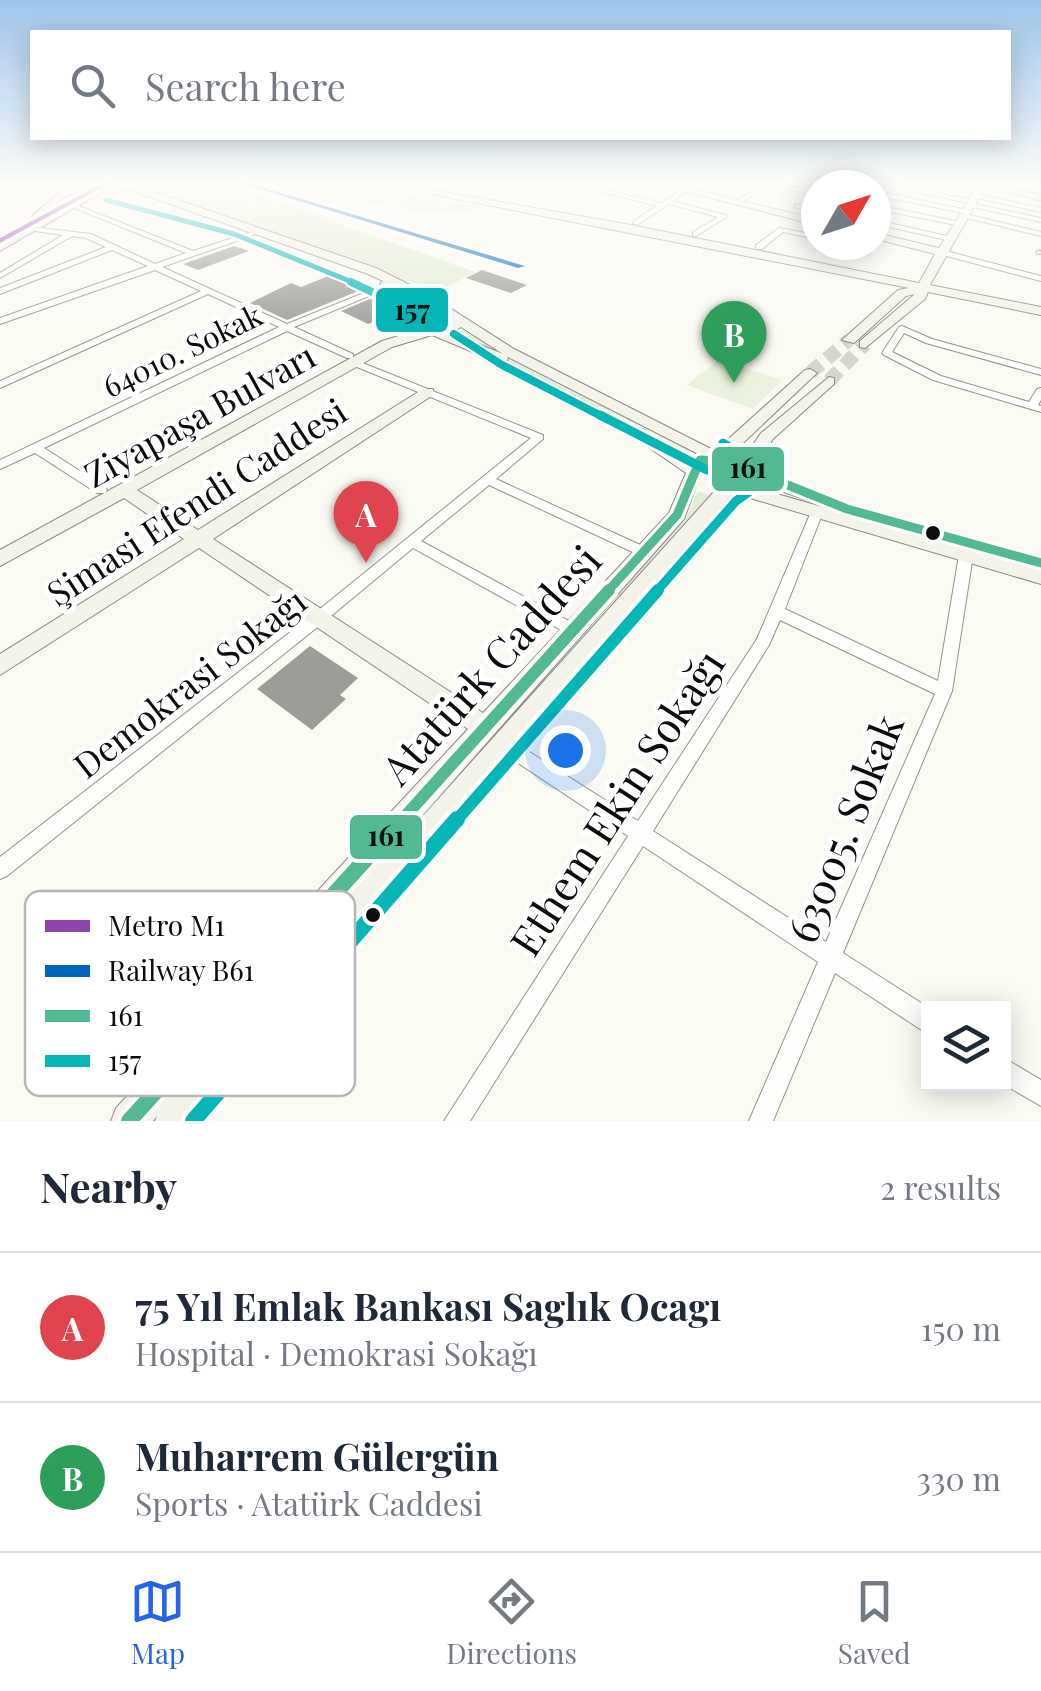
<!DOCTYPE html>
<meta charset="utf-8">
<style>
:root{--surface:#fff;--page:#f6f6f7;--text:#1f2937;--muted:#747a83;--line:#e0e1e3;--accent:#2563eb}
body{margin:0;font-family:"Playfair Display",serif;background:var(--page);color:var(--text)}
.controls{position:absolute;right:30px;bottom:30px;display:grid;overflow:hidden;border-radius:0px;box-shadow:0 5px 25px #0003}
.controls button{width:90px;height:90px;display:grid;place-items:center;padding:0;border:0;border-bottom:2px solid var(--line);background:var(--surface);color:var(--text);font:50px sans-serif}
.compass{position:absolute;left:801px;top:170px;width:90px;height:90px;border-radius:50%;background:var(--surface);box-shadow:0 5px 25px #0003;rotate:51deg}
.you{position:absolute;left:565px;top:750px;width:35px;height:35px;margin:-25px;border:8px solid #fff;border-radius:50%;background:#1a73e8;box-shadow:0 0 0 15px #1a73e833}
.badge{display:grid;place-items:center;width:65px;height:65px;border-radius:50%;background:var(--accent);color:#fff;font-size:32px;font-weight:700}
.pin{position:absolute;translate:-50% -82px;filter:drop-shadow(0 2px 5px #0008)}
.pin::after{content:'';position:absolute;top:52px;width:35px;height:30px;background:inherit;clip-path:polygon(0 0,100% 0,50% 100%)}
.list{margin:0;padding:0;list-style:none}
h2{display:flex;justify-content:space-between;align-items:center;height:130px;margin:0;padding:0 40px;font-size:42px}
h2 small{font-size:32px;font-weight:400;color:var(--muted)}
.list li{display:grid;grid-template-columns:65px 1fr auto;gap:30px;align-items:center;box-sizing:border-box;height:150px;padding:0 40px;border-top:2px solid var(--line)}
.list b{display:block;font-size:38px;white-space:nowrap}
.list p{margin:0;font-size:32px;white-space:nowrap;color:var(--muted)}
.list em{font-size:32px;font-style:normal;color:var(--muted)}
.icon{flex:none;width:55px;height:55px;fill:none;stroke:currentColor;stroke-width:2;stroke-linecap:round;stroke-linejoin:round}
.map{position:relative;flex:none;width:1041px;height:1121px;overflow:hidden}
.search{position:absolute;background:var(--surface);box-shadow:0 5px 25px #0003;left:30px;right:30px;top:30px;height:110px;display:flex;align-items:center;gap:25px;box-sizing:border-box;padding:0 35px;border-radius:0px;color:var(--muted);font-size:38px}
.sheet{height:430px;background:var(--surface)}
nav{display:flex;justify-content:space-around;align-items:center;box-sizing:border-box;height:140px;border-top:2px solid var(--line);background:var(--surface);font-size:28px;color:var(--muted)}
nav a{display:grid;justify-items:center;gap:5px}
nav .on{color:var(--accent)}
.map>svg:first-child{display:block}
.green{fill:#e1edd4}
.pitch{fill:#eaf2dd}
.building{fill:#9d9c97}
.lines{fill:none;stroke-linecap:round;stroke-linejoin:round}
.secondary-tunnel{stroke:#d6d5d0;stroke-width:14;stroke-dasharray:14 8;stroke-linecap:butt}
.street-casing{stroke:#939390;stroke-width:2}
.secondary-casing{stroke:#8a8986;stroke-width:2}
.primary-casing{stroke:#80807d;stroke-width:2}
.street{fill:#fefefd;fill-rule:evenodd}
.secondary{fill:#f3f3ea;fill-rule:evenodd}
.primary{fill:#eae7da;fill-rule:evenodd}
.bus-1-far3-casing{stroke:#fff;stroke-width:9}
.bus-1-far2-casing{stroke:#fff;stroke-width:15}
.bus-1-far1-casing{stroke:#fff;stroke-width:20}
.bus-1-casing{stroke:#fff;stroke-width:24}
.bus-2-far4-casing{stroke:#fff;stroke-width:9}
.bus-2-far3-casing{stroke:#fff;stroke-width:12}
.bus-2-far2-casing{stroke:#fff;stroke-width:15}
.bus-2-far1-casing{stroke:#fff;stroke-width:20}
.bus-2-casing{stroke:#fff;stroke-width:24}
.bus-1-far3{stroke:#53b992;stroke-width:5}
.bus-1-far2{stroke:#53b992;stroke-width:9}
.bus-1-far1{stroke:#53b992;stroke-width:12}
.bus-1{stroke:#53b992;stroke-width:16}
.bus-2-far4{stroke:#04b6b6;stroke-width:5}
.bus-2-far3{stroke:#04b6b6;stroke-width:8}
.bus-2-far2{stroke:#04b6b6;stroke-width:9}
.bus-2-far1{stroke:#04b6b6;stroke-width:12}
.bus-2{stroke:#04b6b6;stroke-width:16}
.rail-1-casing{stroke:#fff;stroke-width:8}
.rail-1{fill:#0065bd;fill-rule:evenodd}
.metro-1-casing{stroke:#fff;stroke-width:8}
.metro-1{fill:#8e44ad;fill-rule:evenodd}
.bus-dot{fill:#0c0c0c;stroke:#fff;stroke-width:4}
.labels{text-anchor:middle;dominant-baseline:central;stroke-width:10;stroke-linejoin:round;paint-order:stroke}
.far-street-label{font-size:30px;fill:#0c0c0c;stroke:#fff}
.street-label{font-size:35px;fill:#0c0c0c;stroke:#fff}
.near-street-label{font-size:42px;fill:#0c0c0c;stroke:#fff}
.key{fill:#fff;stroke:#b6b6b6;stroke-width:2.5}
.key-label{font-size:28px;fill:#0c0c0c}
.line-badge{stroke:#fff;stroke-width:4}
.pale-badge-label{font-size:28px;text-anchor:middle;font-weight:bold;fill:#111}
</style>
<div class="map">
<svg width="1041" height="1121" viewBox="0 0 1041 1121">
<rect width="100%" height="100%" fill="#faf9f2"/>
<!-- green -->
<g class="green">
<path d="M139 182H222L475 272 445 288 404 281 138 187Z"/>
<path d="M275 182H343L480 207C441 226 321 191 275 182Z"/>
<path d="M428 187 893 275 425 189Z"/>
<path d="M467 328 658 436 693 450 676 458 655 438 454 334Z"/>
<path d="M698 491 712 496 160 1121H149L686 518Z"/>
</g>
<!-- pitch -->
<path class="pitch" d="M720 359 782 380 753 409 687 385Z"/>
<!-- building -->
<g class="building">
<path d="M234 246 249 251 198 270 183 264Z"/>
<path d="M482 270 527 285 511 293 466 278Z"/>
<path d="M336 273 368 287 287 320 250 303 291 283 301 287Z"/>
<path d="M370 299 399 312 368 324 341 311Z"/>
<path d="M310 646 358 678 340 695 346 699 312 730 257 689Z"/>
</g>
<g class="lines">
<!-- secondary-tunnel -->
<g class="secondary-tunnel">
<path d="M810 373 849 340"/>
<path d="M829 381 865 344"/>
</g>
<defs>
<g id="street">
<path d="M564 182H573L662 203 692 182H699L673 201 728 216 696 236H693V232L718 217 669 204 637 225 633 223 634 221 657 206Z"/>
<path d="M759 182H770L816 191V195L769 185 739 204H735V202L762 184Z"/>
<path d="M817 182H828L839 185H826Z"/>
<path d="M868 182H879L973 200 976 202 974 204 1041 218V222L969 206V203Z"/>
<path d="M926 182H937L981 191 978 193Z"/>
<path d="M876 191 967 210 970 212 967 214 876 195Z"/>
<path d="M975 194 1041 208V212L973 197Z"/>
<path d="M796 204 816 209V213L794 207Z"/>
<path d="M72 205H76L193 251 254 231V235L162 267 287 324 386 284 393 286 294 327 353 354V358H347L287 331 44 448 105 487 107 490 105 493H97L35 453 0 469V460L279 327 208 294 0 388V381L201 291 155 270 0 324V318L148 266 112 250 0 294V288L106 247 86 238 72 236 0 278V273L63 235 35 231 31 229 32 227 91 234 155 264 186 253 72 207Z"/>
<path d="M876 205 961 222 965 224 961 226 876 209Z"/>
<path d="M965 214 1041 232V236L963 217Z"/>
<path d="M876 220 951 237 955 239 951 241 876 224Z"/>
<path d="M779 228 816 235V239L783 232 762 249H756V245Z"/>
<path d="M848 245H867L863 247Z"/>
<path d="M942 250 1041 276V281L939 254 938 252Z"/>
<path d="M1040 250 1041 254H1037L1036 252Z"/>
<path d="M902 326 932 339 1041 369V375L926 343 904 333 892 352 941 376 1029 402 1037 389 1041 388V400L1038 405 1041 406V412L933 380 884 355 882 353 899 327Z"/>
<path d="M355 360 543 435V439L496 479 649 549 651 552 649 555H639L489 485 421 541 580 627 583 631 580 635H570L413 548 325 621 7 876 0 879V857L315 613 531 438 352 365 350 363Z"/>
<path d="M817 508 823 512 785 609 938 681 959 555 966 550 973 555 952 691 843 953 929 1008 928 1032 920 1029 835 973 773 1121H749L818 962 643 846 470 1121H444L628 836 497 749 494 744 497 739 503 736 509 739 638 821 757 639 811 512ZM780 620 935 694 826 942 653 831 769 645Z"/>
<path d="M1004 1058 1041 1080V1106L1003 1084Z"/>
</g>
<g id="secondary">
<path d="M20 182 134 185 376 268 428 294 514 349 715 451 805 370 810 369 817 373 724 461 714 462 508 357 507 362H497L432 335 392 347 137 490 198 530 423 389H433V395L213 539 483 713 669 513 686 473 631 435V429H643L702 470 684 519 378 866 721 484 739 483 1041 570V584L733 493 197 1121H155L157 1116 153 1121H111L116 1108 468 729 199 548 0 675V654L184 539 124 498 0 566V550L382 341 415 331 399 303 380 284 383 281 368 274 133 191ZM398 289 452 321 444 326 424 325 408 298ZM461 327 503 354 451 333Z"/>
<path d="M370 182H388L631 225 919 283 935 254 876 239V233L939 248 980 182H988L930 285 1041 307V315L928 292 925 299 865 348 860 347V341L915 294 906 296 854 343 842 340 898 290 909 288Z"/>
<path d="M649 182H664L816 219V225Z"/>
<path d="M829 377 834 378V384L773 439 754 469 833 497 836 501 833 505H821L738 476 735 471 761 433Z"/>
</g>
<g id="primary">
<path d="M84 182H96L62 199 41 218 32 216 56 195Z"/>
<path d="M109 182H120L0 251V243Z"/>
<path d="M975 182H989L1041 195V201Z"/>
</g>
</defs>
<!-- street casing -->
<use href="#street" class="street-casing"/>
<!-- secondary casing -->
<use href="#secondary" class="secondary-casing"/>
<!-- primary casing -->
<use href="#primary" class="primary-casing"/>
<!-- street -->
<use href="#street" class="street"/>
<!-- secondary -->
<use href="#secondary" class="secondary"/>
<!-- primary -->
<use href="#primary" class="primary"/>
<defs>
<path id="bus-1-far3" d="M25 182 109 185"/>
<path id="bus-1-far2" d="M607 592 677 515 700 460 731 462 847 509 1041 563"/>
<path id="bus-1-far1" d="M400 822 609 590"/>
<path id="bus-1" d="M129 1121 402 819"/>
<path id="bus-2-far4" d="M106 200 234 234 357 284"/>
<g id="bus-2-far3">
<path d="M351 282 436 322"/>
<path d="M454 334 502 365 605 418"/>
</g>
<g id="bus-2-far2">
<path d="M600 415 707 470"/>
<path d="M656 592 736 501 757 486 760 477 753 461 723 443"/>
</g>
<path id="bus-2-far1" d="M455 822 658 590"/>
<path id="bus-2" d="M193 1121 457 819"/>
</defs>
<!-- bus-1-far3 casing -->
<use href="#bus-1-far3" class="bus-1-far3-casing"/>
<!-- bus-1-far2 casing -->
<use href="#bus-1-far2" class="bus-1-far2-casing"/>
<!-- bus-1-far1 casing -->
<use href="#bus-1-far1" class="bus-1-far1-casing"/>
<!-- bus-1 casing -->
<use href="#bus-1" class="bus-1-casing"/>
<!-- bus-2-far4 casing -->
<use href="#bus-2-far4" class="bus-2-far4-casing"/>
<!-- bus-2-far3 casing -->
<use href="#bus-2-far3" class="bus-2-far3-casing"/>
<!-- bus-2-far2 casing -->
<use href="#bus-2-far2" class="bus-2-far2-casing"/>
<!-- bus-2-far1 casing -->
<use href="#bus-2-far1" class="bus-2-far1-casing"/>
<!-- bus-2 casing -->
<use href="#bus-2" class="bus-2-casing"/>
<!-- bus-1-far3 -->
<use href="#bus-1-far3" class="bus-1-far3"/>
<!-- bus-1-far2 -->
<use href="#bus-1-far2" class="bus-1-far2"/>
<!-- bus-1-far1 -->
<use href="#bus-1-far1" class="bus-1-far1"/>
<!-- bus-1 -->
<use href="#bus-1" class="bus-1"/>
<!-- bus-2-far4 -->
<use href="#bus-2-far4" class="bus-2-far4"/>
<!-- bus-2-far3 -->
<use href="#bus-2-far3" class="bus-2-far3"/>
<!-- bus-2-far2 -->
<use href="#bus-2-far2" class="bus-2-far2"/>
<!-- bus-2-far1 -->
<use href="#bus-2-far1" class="bus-2-far1"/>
<!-- bus-2 -->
<use href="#bus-2" class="bus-2"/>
<defs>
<path id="rail-1" d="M237 182H245L525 266 518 268Z"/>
</defs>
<!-- rail-1 casing -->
<use href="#rail-1" class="rail-1-casing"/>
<!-- rail-1 -->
<use href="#rail-1" class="rail-1"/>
<defs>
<path id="metro-1" d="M105 182H112L0 243V238Z"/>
</defs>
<!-- metro-1 casing -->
<use href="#metro-1" class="metro-1-casing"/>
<!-- metro-1 -->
<use href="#metro-1" class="metro-1"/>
</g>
<!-- sky -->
<linearGradient id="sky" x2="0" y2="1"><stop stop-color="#9dc5eb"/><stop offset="0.54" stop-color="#fdfcf9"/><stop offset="1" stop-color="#fdfcf9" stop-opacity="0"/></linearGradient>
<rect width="1041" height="339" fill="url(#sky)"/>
<!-- markers -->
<g class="bus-dot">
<circle cx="933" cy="533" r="9"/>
<circle cx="373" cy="915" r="9"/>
</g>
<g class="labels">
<!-- far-street labels -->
<g class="far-street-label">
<text transform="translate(182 350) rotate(-26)">64010. Sokak</text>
</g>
<!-- street labels -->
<g class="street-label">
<text transform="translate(199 414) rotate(-29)">Ziyapaşa Bulvarı</text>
<text transform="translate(196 501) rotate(-33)">Şimasi Efendi Caddesi</text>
<text transform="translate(189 682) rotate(-38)">Demokrasi Sokağı</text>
</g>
<!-- near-street labels -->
<g class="near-street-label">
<text transform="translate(490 664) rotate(-48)">Atatürk Caddesi</text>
<text transform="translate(616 802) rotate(-57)">Ethem Ekin Sokağı</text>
<text transform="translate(844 828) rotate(-68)">63005. Sokak</text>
</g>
</g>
<!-- legend -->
<rect x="25" y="891" width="330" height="205" rx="15" class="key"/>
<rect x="45" y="920" width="45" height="12" fill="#8e44ad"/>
<rect x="45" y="965" width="45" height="12" fill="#0065bd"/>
<rect x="45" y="1010" width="45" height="12" fill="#53b992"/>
<rect x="45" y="1055" width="45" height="12" fill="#04b6b6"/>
<g class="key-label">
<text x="108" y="936">Metro M1</text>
<text x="108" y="981">Railway B61</text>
<text x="108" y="1026">161</text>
<text x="108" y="1071">157</text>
</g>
<g class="line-badge">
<rect x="374" y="286" width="76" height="48" rx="10" fill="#04b6b6"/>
<rect x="710" y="445" width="76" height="48" rx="10" fill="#53b992"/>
<rect x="348" y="813" width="76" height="48" rx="10" fill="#53b992"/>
</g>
<g class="pale-badge-label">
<text x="412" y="320">157</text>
<text x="748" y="478">161</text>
<text x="386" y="846">161</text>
</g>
</svg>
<div class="controls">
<button><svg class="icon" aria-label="layers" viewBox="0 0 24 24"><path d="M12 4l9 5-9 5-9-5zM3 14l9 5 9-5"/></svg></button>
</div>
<svg class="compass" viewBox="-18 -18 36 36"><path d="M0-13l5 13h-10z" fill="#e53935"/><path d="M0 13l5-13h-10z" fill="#747a83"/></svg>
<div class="you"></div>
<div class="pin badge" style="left:366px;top:563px;background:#e0444e">A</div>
<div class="pin badge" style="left:734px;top:383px;background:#2e9e5b">B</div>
<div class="search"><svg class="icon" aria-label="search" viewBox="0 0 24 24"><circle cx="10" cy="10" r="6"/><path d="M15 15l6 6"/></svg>Search here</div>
</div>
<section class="sheet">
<h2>Nearby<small>2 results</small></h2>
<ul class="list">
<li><span class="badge" style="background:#e0444e">A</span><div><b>75 Yıl Emlak Bankası Saglık Ocagı</b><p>Hospital · Demokrasi Sokağı</p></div><em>150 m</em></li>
<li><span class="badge" style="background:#2e9e5b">B</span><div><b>Muharrem Gülergün</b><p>Sports · Atatürk Caddesi</p></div><em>330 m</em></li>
</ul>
</section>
<nav>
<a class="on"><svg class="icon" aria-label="map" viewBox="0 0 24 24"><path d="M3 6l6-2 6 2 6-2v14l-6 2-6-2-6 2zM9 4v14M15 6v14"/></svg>Map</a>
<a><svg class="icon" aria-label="directions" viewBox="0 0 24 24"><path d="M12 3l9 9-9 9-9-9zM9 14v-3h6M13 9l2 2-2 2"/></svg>Directions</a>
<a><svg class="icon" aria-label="saved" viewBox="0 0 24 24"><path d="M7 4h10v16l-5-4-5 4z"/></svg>Saved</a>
</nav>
